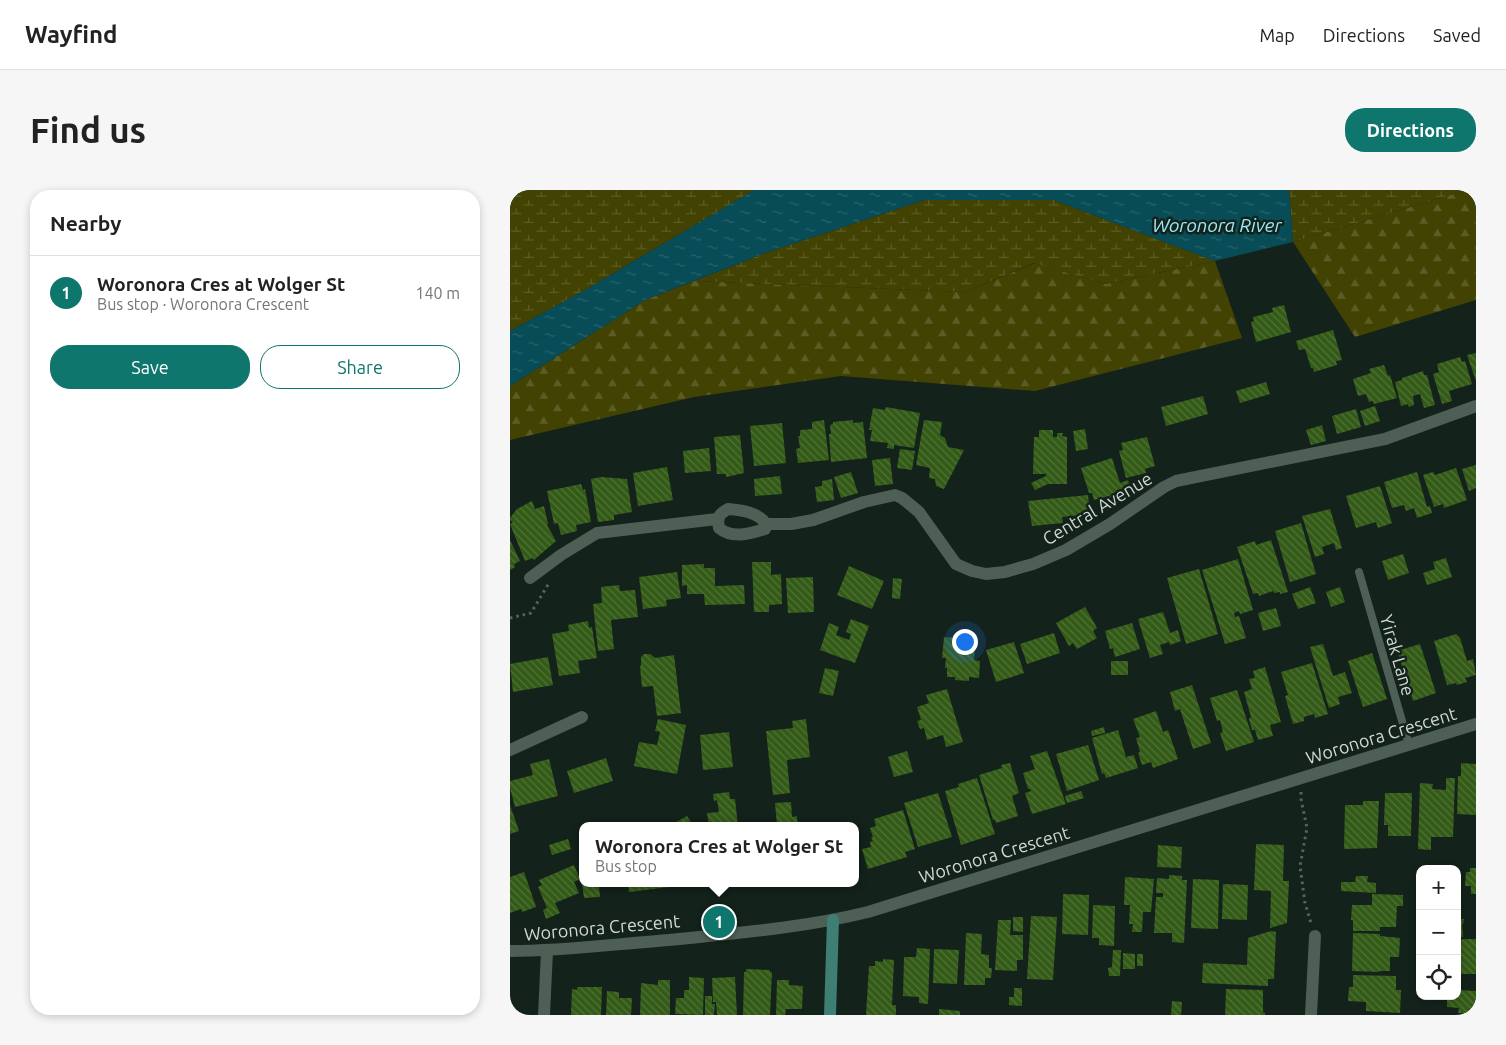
<!DOCTYPE html>
<meta charset="utf-8">
<style>
:root{--surface:#fff;--page:#f6f6f6;--text:#222;--muted:#767676;--line:#e0e0e0;--accent:#0f766e}
body{margin:0;font-family:Ubuntu,sans-serif;background:var(--page);color:var(--text)}
.controls{position:absolute;right:15px;bottom:15px;display:grid;overflow:hidden;border-radius:10px;box-shadow:0 2px 8px #0003}
.controls button{width:45px;height:45px;display:grid;place-items:center;padding:0;border:0;border-bottom:1px solid var(--line);background:var(--surface);color:var(--text);font:25px sans-serif}
.you{position:absolute;left:454px;top:451px;width:18px;height:18px;margin:-12px;border:4px solid #fff;border-radius:50%;background:#1a73e8;box-shadow:0 0 0 8px #1a73e833}
.badge{display:grid;place-items:center;width:32px;height:32px;border-radius:50%;background:var(--accent);color:#fff;font-size:16px;font-weight:700}
.pin{position:absolute;translate:-50% -50%;border:2px solid #fff;box-shadow:0 1px 5px #0006}
.popup{position:absolute;left:69px;top:632px;width:280px;height:65px;box-sizing:border-box;display:grid;place-content:center;border-radius:10px;background:var(--surface);filter:drop-shadow(0 1px 4px #0005);font-size:16px;white-space:nowrap;color:var(--muted)}
.popup b{font-size:19px;color:var(--text)}
.popup::after{content:'';position:absolute;left:50%;top:100%;margin-left:-10px;border:10px solid transparent;border-top-color:var(--surface)}
.list{margin:0;padding:0;list-style:none}
h2{display:flex;justify-content:space-between;align-items:center;height:65px;margin:0;padding:0 20px;font-size:21px}
h2 small{font-size:16px;font-weight:400;color:var(--muted)}
.list li{display:grid;grid-template-columns:32px 1fr auto;gap:15px;align-items:center;box-sizing:border-box;height:75px;padding:0 20px;border-top:1px solid var(--line)}
.list b{display:block;font-size:19px;white-space:nowrap}
.list p{margin:0;font-size:16px;white-space:nowrap;color:var(--muted)}
.list em{font-size:16px;font-style:normal;color:var(--muted)}
.actions{display:flex;gap:10px;padding:15px 20px}
.actions a{flex:1;padding:11px 0;border:1px solid var(--accent);border-radius:20px;text-align:center;font-size:18px;color:var(--accent)}
.actions .main{background:var(--accent);color:#fff}
.icon{flex:none;width:28px;height:28px;fill:none;stroke:currentColor;stroke-width:2;stroke-linecap:round;stroke-linejoin:round}
.map{position:relative;flex:none;width:966px;height:825px;overflow:hidden;border-radius:20px}
header{display:flex;align-items:center;gap:30px;box-sizing:border-box;height:70px;padding:0 25px;background:var(--surface);border-bottom:1px solid var(--line)}
header strong{font-size:24px}
nav{display:flex;gap:28px;margin-inline-start:auto;font-size:18px}
.intro{display:flex;align-items:center;justify-content:space-between;box-sizing:border-box;height:120px;padding:0 30px}
h1{margin:0;font-size:35px}
.button{padding:12px 22px;border-radius:20px;background:var(--accent);color:#fff;font-size:18px;font-weight:700}
main{display:flex;gap:30px;padding:0 30px}
aside{flex:1;background:var(--surface);border-radius:20px;box-shadow:0 2px 8px #0003}
.map>svg:first-child{display:block}
.forest{fill:url(#forest-firs)}
.wetland{fill:url(#wetland-marsh)}
.water{fill:url(#water-ripples)}
.building{fill:url(#building-back-hatch)}
.lines{fill:none;stroke-linecap:round;stroke-linejoin:round}
.path{stroke:#57645d;stroke-width:3;stroke-dasharray:2.5 4;stroke-linecap:butt}
.lane{stroke:#4e5f55;stroke-width:8}
.street{stroke:#4e5f55;stroke-width:12}
.secondary{stroke:#3e7e73;stroke-width:12}
.labels{text-anchor:middle;dominant-baseline:central;stroke-width:5;stroke-linejoin:round;paint-order:stroke}
.street-label{font-size:18px;fill:#cfd8d3;stroke:#13221a}
.water-label{font-size:19px;font-style:italic;fill:#98e9f9;stroke:#13221a}
</style>
<header>
<strong>Wayfind</strong>
<nav><a>Map</a><a>Directions</a><a>Saved</a></nav>
</header>
<div class="intro"><h1>Find us</h1><a class="button">Directions</a></div>
<main>
<aside>
<h2>Nearby<small></small></h2>
<ul class="list">
<li><span class="badge">1</span><div><b>Woronora Cres at Wolger St</b><p>Bus stop · Woronora Crescent</p></div><em>140 m</em></li>
</ul>
<div class="actions"><a class="main">Save</a><a>Share</a></div>
</aside>
<div class="map">
<svg width="966" height="825" viewBox="0 0 966 825">
<defs>
<pattern id="forest-firs" width="22" height="20" patternUnits="userSpaceOnUse" patternTransform="scale(1.25)"><rect width="22" height="20" fill="#424202"/><path d="M5 1l3.5 6h-7zM16 11l3.5 6h-7z" fill="#5c5d26"/></pattern>
<pattern id="wetland-marsh" width="20" height="14" patternUnits="userSpaceOnUse" patternTransform="scale(1.25)"><rect width="20" height="14" fill="#424202"/><path d="M1 5h8M5 5V1M11 12h8M15 12V8" fill="none" stroke="#5c5d26"/></pattern>
<pattern id="water-ripples" width="26" height="14" patternUnits="userSpaceOnUse" patternTransform="scale(1.25)"><rect width="26" height="14" fill="#074c56"/><path d="M2 4q2-2 4 0t4 0M15 11q2-2 4 0t4 0" fill="none" stroke="#2a656d"/></pattern>
<pattern id="building-back-hatch" width="6" height="6" patternUnits="userSpaceOnUse" patternTransform="scale(1.25)"><rect width="6" height="6" fill="#335b17"/><path d="M-1 5l2 2M0 0l6 6M5-1l2 2" fill="none" stroke="#507238"/></pattern>
</defs>
<rect width="100%" height="100%" fill="#13221a"/>
<!-- forest -->
<g class="forest">
<path d="M957 0H966V110L845 147 783 52Z"/>
<path d="M705 71 732 148 525 201 331 186 184 207 0 250V196L135 110 184 91 455 102 525 73 595 94Z"/>
</g>
<!-- wetland -->
<g class="wetland">
<path d="M0 0H244L77 99 0 141Z"/>
<path d="M779 0H957L783 52Z"/>
<path d="M414 10H544L705 71 595 94 524 73 455 102 184 91 255 63Z"/>
</g>
<!-- water -->
<path class="water" d="M244 0H779L783 52 705 71 544 10H414L255 63 135 110 0 196V141L77 99Z"/>
<!-- building -->
<g class="building">
<path d="M774 115 781 142 746 152 741 132 744 131 743 127 763 122 762 118Z"/>
<path d="M823 140 832 170 826 171 827 175 804 182 803 178H801L795 159 789 160 786 151Z"/>
<path d="M966 163V191L957 165Z"/>
<path d="M950 167 952 172 955 171 962 194 939 201 942 211 932 214 923 184 929 182 927 174Z"/>
<path d="M874 175 878 186 880 185 887 208 864 214 863 211 859 212 856 204 848 206 843 189 861 183 859 179Z"/>
<path d="M913 181 914 185H917L925 215 914 218 910 204 903 206 904 215 899 217 898 214 891 216 885 192 892 190V188Z"/>
<path d="M756 192 760 204 730 213 726 201Z"/>
<path d="M693 206 698 224 656 236 651 217Z"/>
<path d="M865 216 870 231 855 236 850 221Z"/>
<path d="M376 217 410 223 404 258 384 255V259L377 258 378 253 360 251 362 240H359L363 218 375 220Z"/>
<path d="M846 219 851 237 827 244 822 226Z"/>
<path d="M314 230 319 270 288 273 286 259 290 258 288 246H290V240L302 239V232Z"/>
<path d="M343 230V233L353 232 357 268 321 272 319 244H321L320 235 323 234V232Z"/>
<path d="M414 230 432 232 430 245 435 248 438 257 454 260 434 299 426 296 425 289 419 288 420 278 406 275Z"/>
<path d="M272 233 276 273 244 276 240 236Z"/>
<path d="M812 235 816 251 801 255 796 240Z"/>
<path d="M575 239 578 259 566 261 563 241Z"/>
<path d="M529 240H543V247H547V243H553L552 246 557 247V294H538L525 300 521 293 536 286V284H523L524 247H529Z"/>
<path d="M230 245 234 283 216 287V284H207L204 247Z"/>
<path d="M637 247 645 276 635 279 636 283 616 288 609 261 613 260 611 253Z"/>
<path d="M199 258 201 281 175 283 173 261Z"/>
<path d="M390 259 405 261 402 280 387 278Z"/>
<path d="M380 268 383 294 365 296 362 270Z"/>
<path d="M602 268 610 293 618 290 621 301 599 308V306L584 310 582 303H579L571 278Z"/>
<path d="M966 275V298L959 301 952 279Z"/>
<path d="M157 277 163 310 128 316 123 283Z"/>
<path d="M946 278 957 310 934 318 933 314 924 317 913 285 923 282 925 285Z"/>
<path d="M341 282 348 303 331 308 324 287Z"/>
<path d="M907 282 917 317 920 316 922 323 907 328 904 318 896 321 894 315 882 318 874 292Z"/>
<path d="M270 286 272 304 245 306 244 289Z"/>
<path d="M91 287 117 289 122 322 104 325V330L88 332 81 289Z"/>
<path d="M322 289 324 310 307 312 305 297 312 296V291Z"/>
<path d="M71 294 73 300 75 299 81 332 66 335 67 341 51 345 48 333 44 334 37 301Z"/>
<path d="M870 296 882 333 868 338 866 332 846 338 836 306Z"/>
<path d="M578 305 580 324 552 327 553 333 522 336 518 311Z"/>
<path d="M22 311 25 319 34 316 38 334 37 335 46 351 24 370 23 368 15 371 0 334 3 332 0 330V328L7 319Z"/>
<path d="M820 319 832 358 826 360 824 353 812 357 814 364 805 367 792 326Z"/>
<path d="M791 333 806 384 780 392 765 341Z"/>
<path d="M0 350 10 371 4 374 5 377 0 380Z"/>
<path d="M761 350 778 402 770 404V402L764 403 763 401 749 406 748 403 743 404 727 357 745 351 746 355Z"/>
<path d="M893 364 899 383 878 390 872 371Z"/>
<path d="M936 368 942 387 917 395 913 383 925 379 923 372Z"/>
<path d="M728 369 743 420 730 424 729 421 724 423 725 427 729 426 736 448 715 454 692 380Z"/>
<path d="M242 372H261V385L271 384 272 414 259 415V422H244Z"/>
<path d="M194 374V378H205V396L234 395 235 414 195 415 194 404H177V395L172 396V375Z"/>
<path d="M339 376 374 391 362 419 327 405Z"/>
<path d="M689 379 708 444 676 454 657 388Z"/>
<path d="M167 382 171 408 156 410 157 416 133 419 129 387Z"/>
<path d="M303 387 304 422 278 423 276 388Z"/>
<path d="M383 388 392 389 390 409 382 408Z"/>
<path d="M109 395 110 401 125 400 128 427 101 430 104 459 88 461 83 414 92 413 91 397Z"/>
<path d="M800 397 806 413 788 419 782 404Z"/>
<path d="M830 397 835 412 821 417 816 402Z"/>
<path d="M575 417 587 438 583 441 587 448 567 459 563 453 559 456 546 433Z"/>
<path d="M766 418 771 436 753 441 748 423Z"/>
<path d="M653 422 660 443 668 440 671 451 660 455 659 452 650 455 653 464 640 468 628 429Z"/>
<path d="M341 429 359 436 345 473 310 460 319 433 329 437 326 445 339 450 341 444 336 442Z"/>
<path d="M78 431 79 438 82 437 87 468 68 471 70 483 49 486 42 444 59 441 58 435Z"/>
<path d="M622 433 630 459 605 467 603 458 600 459 595 441Z"/>
<path d="M544 443 550 463 517 474 510 454Z"/>
<path d="M946 444 950 448 957 471 963 469 966 485 955 488 957 492 947 495 946 493 937 495 924 451Z"/>
<path d="M434 447 459 449 462 454 465 456 464 470 470 471 469 488 459 487V491L445 490V487H437V478H435L436 468H432Z"/>
<path d="M504 452 514 483 486 492 476 460Z"/>
<path d="M813 454 823 486 835 482 842 503 828 507 830 514 819 518 800 457Z"/>
<path d="M910 454 926 503 903 511 887 461Z"/>
<path d="M862 463 877 509 853 517 838 471Z"/>
<path d="M134 464H140L145 468 164 465 171 523 147 526 143 496 132 497 130 477 131 475V467Z"/>
<path d="M38 467 43 495 3 502 0 474Z"/>
<rect x="601" y="471" width="17" height="14"/>
<path d="M802 473 818 524 805 528 804 524 794 527V531L783 534 775 506 778 505 771 482Z"/>
<path d="M755 477 771 532 760 535 763 546 748 550 745 540H742L739 529 741 527 734 502 742 499 739 489 745 488 743 481Z"/>
<path d="M315 478 329 481 323 506 309 503Z"/>
<path d="M682 495 701 553 683 559 670 519 665 521 660 502Z"/>
<path d="M437 499 453 552 436 557 433 545 417 550 414 538 410 539 407 531 411 530 407 517 419 513 416 505Z"/>
<path d="M727 500 744 552 716 561 710 543 713 542 710 530 707 531 700 508Z"/>
<path d="M646 521 653 542 658 540 668 569 643 578 641 572 632 575 628 563 630 562 626 548 630 547 623 529Z"/>
<path d="M148 529 176 535 167 584 124 576 129 552 147 555 150 542 145 541Z"/>
<path d="M296 529 300 567 277 570 280 603 263 605 256 541 283 538 282 531Z"/>
<path d="M594 537 595 543 582 546 581 541Z"/>
<path d="M608 540 616 567 624 565 628 578 596 588 594 583 592 584 582 548Z"/>
<path d="M219 542 223 577 193 580 190 545Z"/>
<path d="M578 555 589 590 557 601 546 564Z"/>
<path d="M397 561 403 582 384 587 378 567Z"/>
<path d="M537 561 556 614 522 624 515 603 521 601 520 599H518L513 583 525 579 520 566Z"/>
<path d="M96 568 103 591 64 603 57 581Z"/>
<path d="M39 569 48 606 5 617 0 598V591L23 585 20 574Z"/>
<path d="M500 573 509 603 502 606 508 626 486 633 485 630H483L469 585 492 578 491 575Z"/>
<path d="M951 573 966 574V625L947 624 948 586H951Z"/>
<path d="M467 588 485 644 451 655 435 601 449 597 448 594Z"/>
<path d="M936 588H945L943 647H921V660L908 659 910 593 923 594 922 599 936 600Z"/>
<path d="M571 601 574 608 557 613 555 606Z"/>
<path d="M219 602 220 609H225L228 636H199L197 623 209 622 207 610 204 611 203 604Z"/>
<path d="M428 603 442 647 408 657 394 613Z"/>
<path d="M875 603H902L901 646H878V635H874Z"/>
<path d="M853 611H869L867 658 834 659 835 615H853Z"/>
<path d="M281 612 282 627 287 626 288 636H267L265 613Z"/>
<path d="M0 615 9 641 0 644Z"/>
<path d="M393 620 405 659 395 662 397 667 358 679 352 659 361 657 360 652 363 651 361 648 363 647 360 638 366 636 364 629Z"/>
<path d="M177 626 182 634 194 632V636H159Z"/>
<path d="M58 649 61 659 42 665 39 655Z"/>
<path d="M746 654 774 655 773 691H779L777 733 760 738 761 701 744 700Z"/>
<path d="M648 655 672 657 671 678 647 677Z"/>
<path d="M64 675 70 689 64 692 69 703 45 713 50 723 36 729 33 720 37 718 28 697 32 695 29 690Z"/>
<path d="M960 678H966V704H961V696H955L956 682H960Z"/>
<path d="M14 682 26 717 12 722 11 719 0 723V687Z"/>
<path d="M659 685 672 686V690H677L674 753 662 752V743H644L646 707H653V703H646L647 688 659 689Z"/>
<path d="M846 686H858L857 692 866 693V703L831 701V692H845Z"/>
<path d="M615 687 644 689 641 722H633L632 742H622L623 734H619L620 715H614Z"/>
<path d="M683 689 709 690 708 739 681 738Z"/>
<path d="M72 693H110L111 695 89 697 90 707 74 708Z"/>
<path d="M118 693H158L159 697 119 702Z"/>
<path d="M713 694 738 695 737 730 712 729Z"/>
<path d="M553 704 579 705 578 745 552 744Z"/>
<path d="M862 704 893 705V716H887L886 737H870V741H843V730H841L842 715H862Z"/>
<path d="M583 715 605 716 604 756 589 755V748H582Z"/>
<path d="M521 726 547 727 543 790 517 789Z"/>
<path d="M503 727H513V742L503 741Z"/>
<path d="M947 729H954L953 734H952L953 747H947Z"/>
<path d="M488 730H501L500 745H513V770H507V781L485 780Z"/>
<path d="M761 741 766 742 764 789H758V796L692 793 693 773 737 775 738 748Z"/>
<path d="M456 743 472 744 471 764 479 765V778H482L481 788H475V795H454Z"/>
<path d="M843 743 870 744V746L890 748 889 767H880V781H869V782L842 781Z"/>
<path d="M952 749H966V784H951V764H947V750H952Z"/>
<path d="M407 758 420 759 418 814 409 813V807L393 806 394 767H406Z"/>
<path d="M424 759 449 760 447 794 423 793Z"/>
<path d="M603 760H611L610 786H599L598 778 602 777Z"/>
<path d="M613 763 625 764V779H613Z"/>
<rect x="627" y="764" width="6" height="12"/>
<path d="M373 769 384 770 382 815H386V825H356L359 776H365V771L373 772Z"/>
<path d="M236 779 260 780V782H262L260 825H233L234 782H236Z"/>
<path d="M843 785 886 786V800H891L890 823 856 821V812L838 811 839 797H843Z"/>
<path d="M179 787 194 788 193 824 192 825 165 824 166 808H174V800H179Z"/>
<path d="M225 787 227 825H207L206 812H203L202 788Z"/>
<path d="M148 790H160V825H130L131 793 148 795Z"/>
<path d="M267 790H279V795L293 796 292 819H276L275 825H266Z"/>
<path d="M67 797H92L91 825H61L62 799 67 800Z"/>
<path d="M504 798H512V816L499 815V807H504Z"/>
<path d="M716 799 753 800V822L755 823V825H715Z"/>
<path d="M949 800 966 801V823H948L949 818 937 817V806H947Z"/>
<path d="M97 801 109 802V808H122L121 825H96Z"/>
<path d="M195 806H202V814H205L204 825H195Z"/>
<path d="M662 811 672 812 671 825H661Z"/>
<path d="M429 819 450 821V825H429Z"/>
</g>
<g class="lines">
<!-- path -->
<g class="path">
<path d="M0 428 21 423 39 393"/>
<path d="M791 602V609L797 638 790 676 795 713 801 733"/>
</g>
<!-- lane -->
<path class="lane" d="M849 382 899 555"/>
<!-- street -->
<g class="street">
<path d="M218 319C231 320 248 322 256 334L255 339C239 344 222 349 209 338 207 327 209 324 218 319Z"/>
<path d="M256 334H281L303 330 354 312 385 305 392 308 409 322 446 374 462 381 476 384 495 382 523 374 556 360 600 334 654 297 666 291 875 249 966 216"/>
<path d="M20 388 51 365 87 343 207 329"/>
<path d="M0 560 72 527"/>
<path d="M0 761C53 761 106 754 159 750 226 743 293 738 358 722L966 534"/>
<path d="M34 825 37 761"/>
<path d="M801 825 805 746"/>
</g>
<!-- secondary -->
<path class="secondary" d="M320 825 323 730"/>
</g>
<g class="labels">
<!-- street labels -->
<g class="street-label">
<text transform="translate(587 318) rotate(-31)">Central Avenue</text>
<text transform="translate(888 465) rotate(74)">Yirak Lane</text>
<text transform="translate(871 545) rotate(-17)">Woronora Crescent</text>
<text transform="translate(484 664) rotate(-17)">Woronora Crescent</text>
<text transform="translate(92 737) rotate(-5)">Woronora Crescent</text>
</g>
<!-- water labels -->
<g class="water-label">
<text x="707" y="35">Woronora River</text>
</g>
</g>
</svg>
<div class="controls">
<button>+</button>
<button>−</button>
<button><svg class="icon" aria-label="locate" viewBox="0 0 24 24"><circle cx="12" cy="12" r="6"/><path d="M12 2v4M12 18v4M2 12h4M18 12h4"/></svg></button>
</div>
<div class="you"></div>
<div class="pin badge" style="left:209px;top:732px">1</div>
<div class="popup"><b>Woronora Cres at Wolger St</b>Bus stop</div>
</div>
</main>
